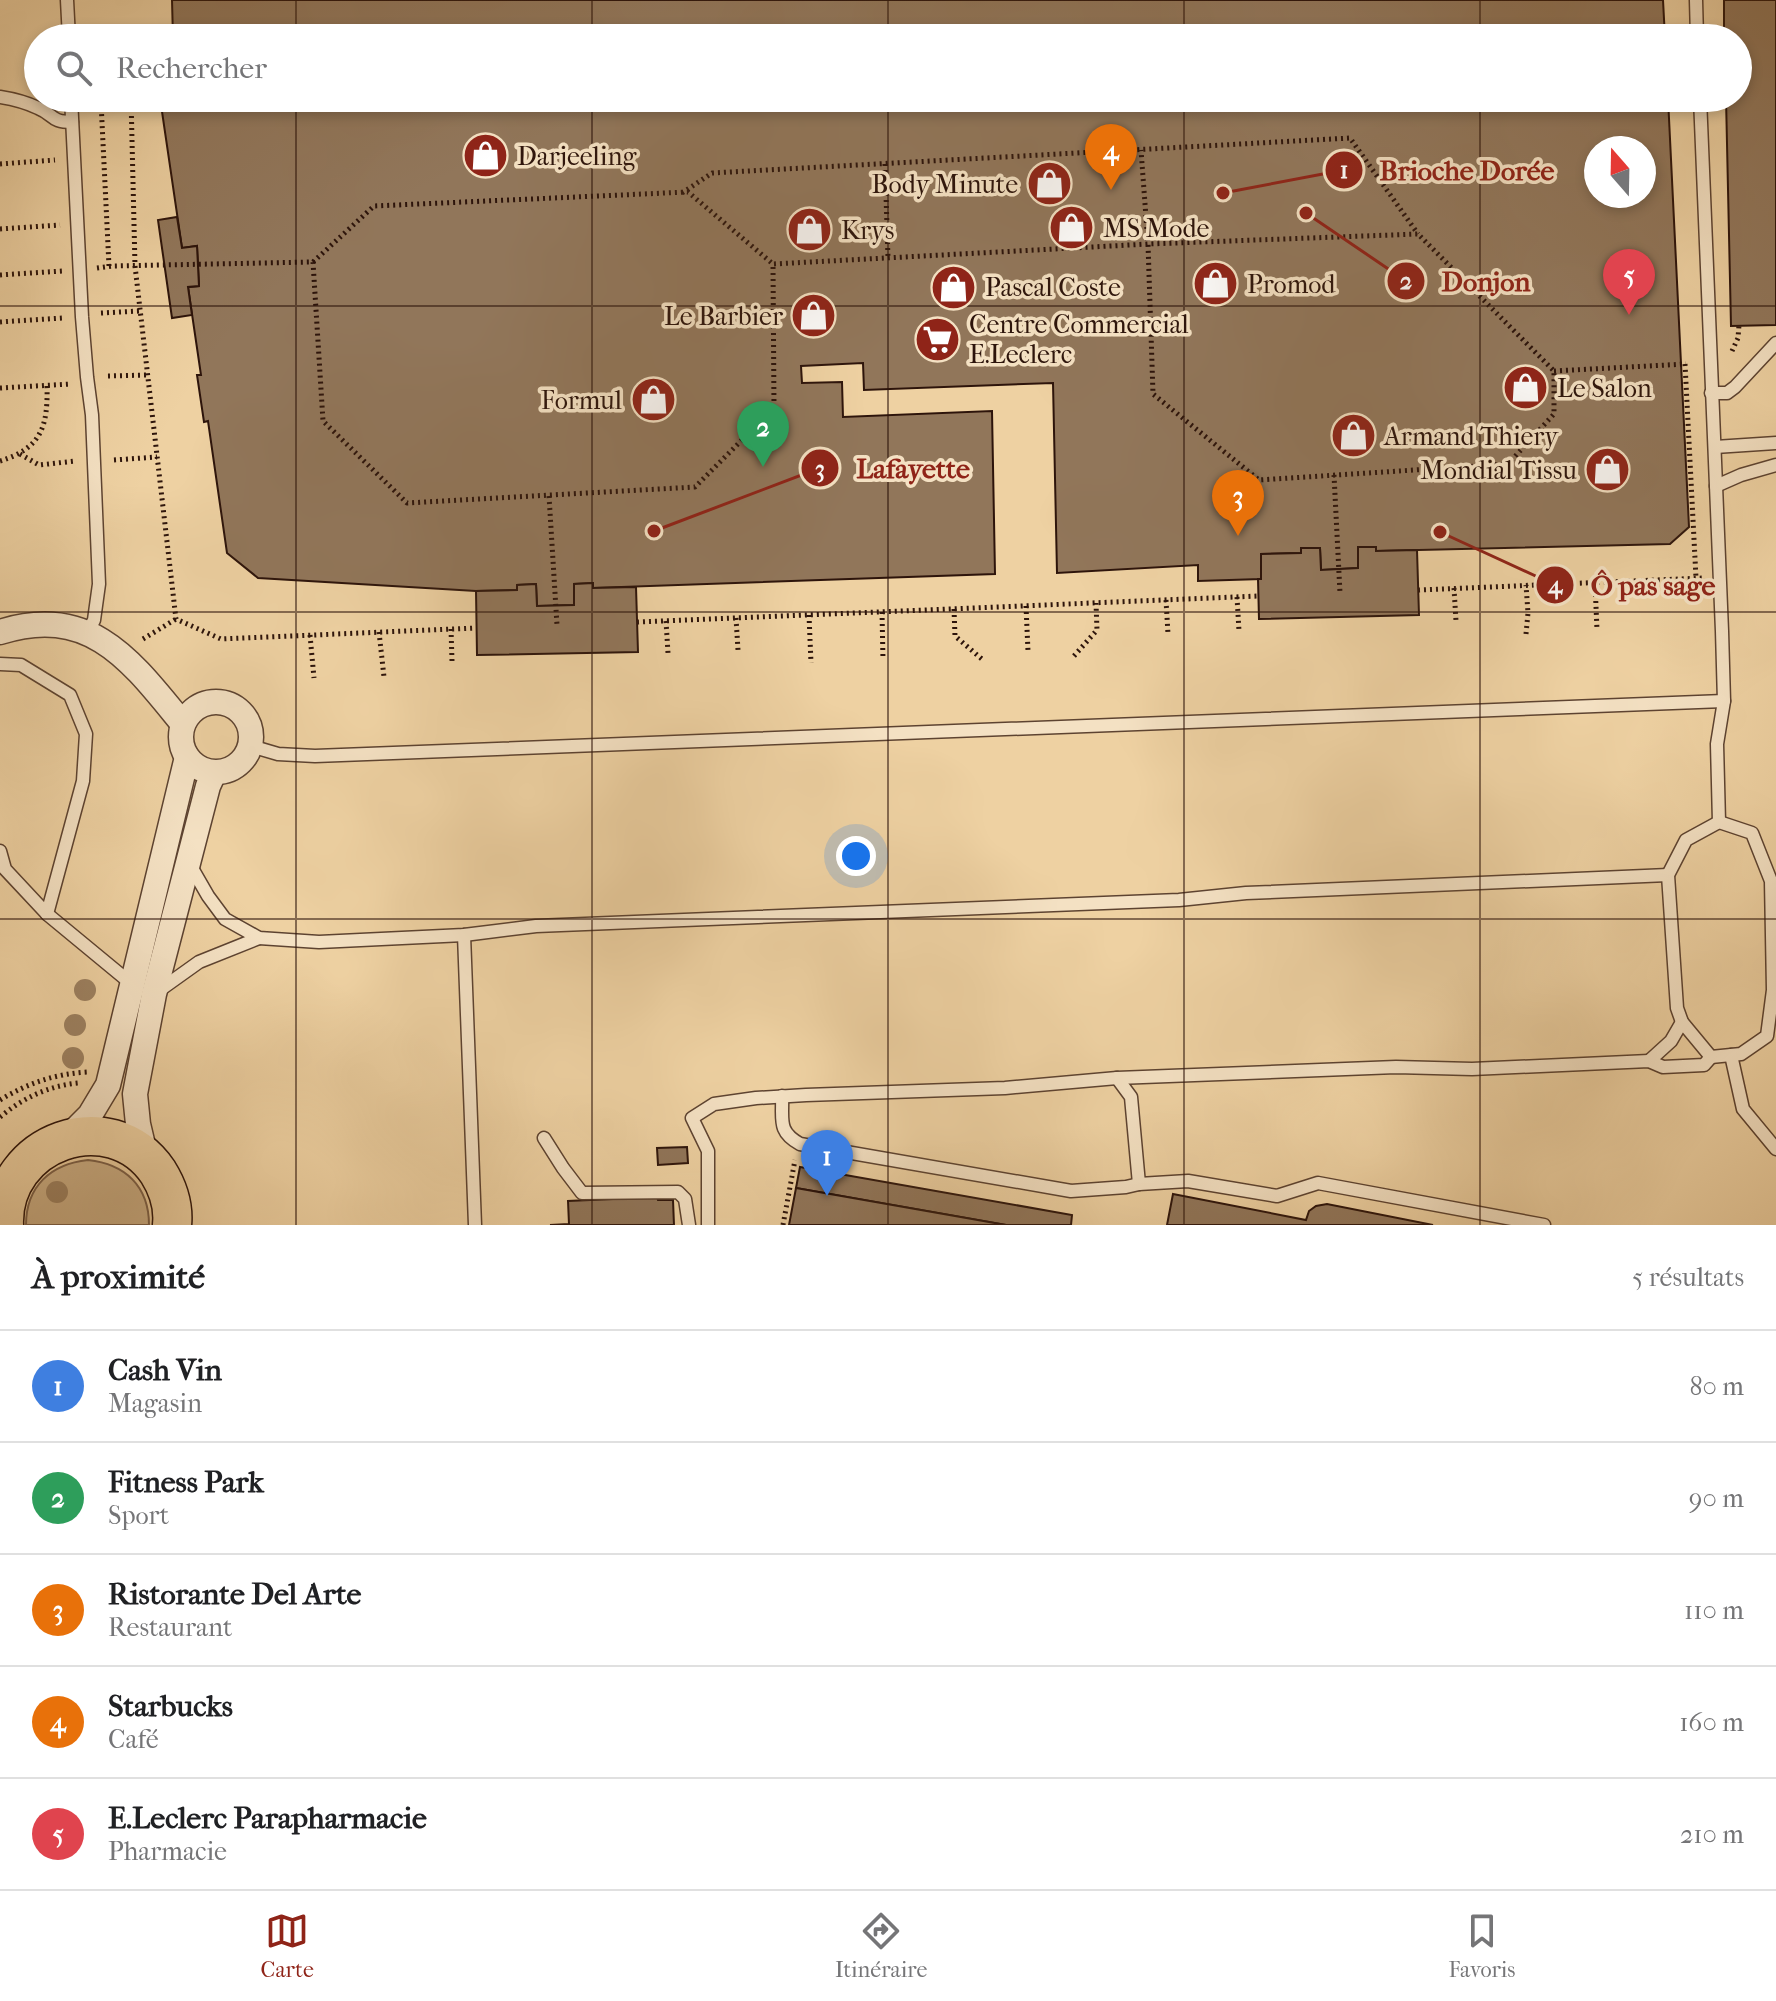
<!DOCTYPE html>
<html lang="fr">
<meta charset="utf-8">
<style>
:root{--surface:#fff;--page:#f6f6f6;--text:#202124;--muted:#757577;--line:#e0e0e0;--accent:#8f2418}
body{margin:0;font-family:"IM FELL French Canon",serif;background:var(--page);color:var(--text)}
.compass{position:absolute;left:1584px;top:136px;width:72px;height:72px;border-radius:50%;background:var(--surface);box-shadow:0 4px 12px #0003;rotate:340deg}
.you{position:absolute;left:856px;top:856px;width:28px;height:28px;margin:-20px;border:6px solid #fff;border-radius:50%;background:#1a73e8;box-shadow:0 0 0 12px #1a73e833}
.badge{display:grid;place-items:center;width:52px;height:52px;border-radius:50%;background:var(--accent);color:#fff;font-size:26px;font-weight:700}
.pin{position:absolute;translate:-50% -66px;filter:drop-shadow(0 2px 4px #0008)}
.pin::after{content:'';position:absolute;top:42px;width:28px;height:24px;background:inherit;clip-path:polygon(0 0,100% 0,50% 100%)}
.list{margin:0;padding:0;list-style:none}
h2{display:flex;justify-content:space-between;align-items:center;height:104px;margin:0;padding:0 32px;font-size:34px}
h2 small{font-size:26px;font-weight:400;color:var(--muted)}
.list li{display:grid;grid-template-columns:52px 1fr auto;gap:24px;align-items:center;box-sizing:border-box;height:112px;padding:0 32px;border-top:2px solid var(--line)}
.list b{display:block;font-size:30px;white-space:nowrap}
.list p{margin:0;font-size:26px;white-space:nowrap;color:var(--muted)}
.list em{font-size:26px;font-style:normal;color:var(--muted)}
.icon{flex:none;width:44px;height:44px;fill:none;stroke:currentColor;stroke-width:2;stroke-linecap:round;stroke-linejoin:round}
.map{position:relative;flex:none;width:1776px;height:1225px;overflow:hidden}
.search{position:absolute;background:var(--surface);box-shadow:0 4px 12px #0003;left:24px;right:24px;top:24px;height:88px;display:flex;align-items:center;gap:20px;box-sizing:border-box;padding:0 28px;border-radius:44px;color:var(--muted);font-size:30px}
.sheet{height:664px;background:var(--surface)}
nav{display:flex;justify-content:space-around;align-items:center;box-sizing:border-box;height:112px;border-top:2px solid var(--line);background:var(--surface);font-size:22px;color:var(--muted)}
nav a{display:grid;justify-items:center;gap:4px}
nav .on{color:var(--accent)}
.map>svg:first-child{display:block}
.green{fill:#cdb188;stroke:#7d624a;stroke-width:2}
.building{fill:#91765a;stroke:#2d140b;stroke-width:2;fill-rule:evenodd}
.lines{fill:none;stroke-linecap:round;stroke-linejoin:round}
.service-casing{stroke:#5d4331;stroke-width:15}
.minor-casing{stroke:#5d4331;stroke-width:27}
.primary-casing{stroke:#2d140b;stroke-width:41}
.path{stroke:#2d140b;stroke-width:5;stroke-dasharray:2 4;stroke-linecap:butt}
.service{stroke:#f4e1c3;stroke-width:12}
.minor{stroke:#f4e1c3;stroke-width:24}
.primary{stroke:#eed1a2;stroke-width:38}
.tree{fill:#9e8363}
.grid{fill:none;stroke:#2d140b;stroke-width:2;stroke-opacity:0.55}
.labels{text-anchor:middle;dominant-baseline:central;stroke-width:7;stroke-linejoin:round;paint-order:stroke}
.poi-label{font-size:26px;fill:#2d140b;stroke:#f4e1c3;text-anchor:start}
.leader{fill:none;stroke:#8f2418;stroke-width:3}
.callout-dot{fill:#8f2418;stroke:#f4e1c3;stroke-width:3}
.mark-label{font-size:24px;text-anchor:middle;font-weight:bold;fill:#fff}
.callout-label{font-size:28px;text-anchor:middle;font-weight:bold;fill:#8f2418;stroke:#f4e1c3;stroke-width:7;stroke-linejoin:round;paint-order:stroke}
</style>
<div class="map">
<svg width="1776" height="1225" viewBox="0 0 1776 1225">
<rect width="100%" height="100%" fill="#eed1a2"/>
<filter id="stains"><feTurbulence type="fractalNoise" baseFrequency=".0025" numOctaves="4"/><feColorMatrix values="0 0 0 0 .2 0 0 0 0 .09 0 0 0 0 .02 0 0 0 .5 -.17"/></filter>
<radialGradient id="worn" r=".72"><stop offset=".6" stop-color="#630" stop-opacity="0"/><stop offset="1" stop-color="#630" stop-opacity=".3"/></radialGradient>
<!-- green -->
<path class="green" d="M88 1160C125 1164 149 1186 149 1225H26C26 1186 51 1164 88 1160Z"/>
<!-- building -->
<g class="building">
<path d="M172 0H1663L1665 38H173Z"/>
<path d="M1724 0H1776V325L1731 326 1726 98H1738V38H1724Z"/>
<path d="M160 98H1668L1689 527 1670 544 1376 551V547H1358V568L1321 570 1320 548H1301V553L1261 554V579L1198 581V565L1057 573 1053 383 864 390 863 363 801 366 802 383 842 382 843 417 992 411 995 574 593 588V583L574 584V605L537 606 536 584 517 585V590L476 591 258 578 227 553 208 421 204 422 197 375H201L188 287 199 286 197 246 182 248ZM1596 148H1644V196H1596Z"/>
<path d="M177 217 182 248 197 246 199 286 188 287 192 315 172 318 158 220Z"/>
<path d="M1358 547H1376V551L1417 550 1419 615 1259 619 1258 579H1261V554L1301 553V548H1320L1321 570 1358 568Z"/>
<path d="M593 583V588L636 587 638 652 477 655 476 591 517 590V585L536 584 537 606 574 605V584Z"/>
<path d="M687 1147 688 1163 658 1165 657 1148Z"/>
<path d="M800 1167 1072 1215 1071 1225H1006L796 1188Z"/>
<path d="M796 1188 1006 1225H789Z"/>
<path d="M1173 1194 1306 1220 1309 1211 1316 1206 1327 1204 1433 1225H1167Z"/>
<path d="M657 1197 658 1200H673L674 1225H550L569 1224 568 1201Z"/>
</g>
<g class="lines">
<defs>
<g id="service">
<path d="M67 0 69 38"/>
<path d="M1696 0 1697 38"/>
<path d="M0 97C13 99 25 102 38 108 55 115 50 122 72 122"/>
<path d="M71 98 82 317 87 377 92 415 99 584 94 620 88 632"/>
<path d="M1700 98 1722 631 1724 701 1717 744 1719 822"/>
<path d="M1711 393H1727L1735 387 1776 343"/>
<path d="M1715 447 1776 443"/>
<path d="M1716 486 1741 475 1776 465"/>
<path d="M0 664 21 665 70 695 86 734 83 781 47 914"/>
<path d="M251 746 278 754 315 756 1724 701"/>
<path d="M1719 822 1752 833 1771 881 1773 990 1767 1036 1741 1054 1711 1057 1682 1022 1677 1008 1668 875 1686 840Z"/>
<path d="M0 851 5 869 47 914 133 985"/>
<path d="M189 863 208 896 225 919 259 938 319 942 464 935 536 926 1179 900 1246 893 1668 875"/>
<path d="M464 935 475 1225"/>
<path d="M157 992 199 962 259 938"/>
<path d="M1731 1055 1743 1109 1776 1149"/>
<path d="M1649 1061 1671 1041 1682 1022"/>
<path d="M1117 1078 1131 1097 1139 1184 1188 1181 1277 1196 1318 1183 1544 1225"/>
<path d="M782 1096C783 1120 777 1131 800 1144L1071 1191 1126 1187 1139 1184"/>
<path d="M544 1138 563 1168 582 1193 678 1192 685 1199 689 1225"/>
<path d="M708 1225V1151L692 1118 714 1104 756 1098 806 1095 1005 1088 1117 1078 1396 1067 1472 1069 1649 1061 1663 1067 1704 1065 1711 1057"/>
</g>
<g id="minor">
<path d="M0 632C91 603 132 662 183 724"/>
<circle cx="216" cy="737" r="35"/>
<path d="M66 1139 90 1115 108 1085 187 757"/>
<path d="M146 1158 138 1124 135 1094 154 994 208 786 214 773"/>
</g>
<path id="primary" d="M4 1225C1 1142 110 1102 158 1172 168 1188 174 1206 172 1225"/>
</defs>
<!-- service casing -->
<use href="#service" class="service-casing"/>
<!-- minor casing -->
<use href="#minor" class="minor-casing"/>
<!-- primary casing -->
<use href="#primary" class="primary-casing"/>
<!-- path -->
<g class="path">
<path d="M131 98 135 266 176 619 221 639 476 628"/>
<path d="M0 164 55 160"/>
<path d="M885 164 888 258"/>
<path d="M682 193 712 173 1350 138 1418 234"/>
<path d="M0 229 60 225"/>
<path d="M313 262 374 206 688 192 773 264"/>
<path d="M109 266 101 102 131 100"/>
<path d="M97 268 112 266 313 262 323 421 407 503 695 487 774 408 773 264 1148 244 1418 234 1554 371V414L1508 464 1259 480 1153 394 1148 244 1141 150"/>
<path d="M0 275 63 271"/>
<path d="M101 313 140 311"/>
<path d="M0 322 63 318"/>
<path d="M1732 351 1738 338 1739 325"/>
<path d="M1685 364 1696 578"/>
<path d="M1554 371 1686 364"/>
<path d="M108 376 147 375"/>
<path d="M0 388 71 384"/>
<path d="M20 454 39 465 76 461"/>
<path d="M114 460 157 457"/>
<path d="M0 461C42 448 48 426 47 385"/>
<path d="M1334 475 1340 593"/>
<path d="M549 496 557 625"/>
<path d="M1595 583 1597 630"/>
<path d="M1454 588 1456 621"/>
<path d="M1418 590 1703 578"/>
<path d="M1237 597 1239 631"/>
<path d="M1166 600 1168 634"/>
<path d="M1026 606 1028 651"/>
<path d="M954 609 955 636 983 660"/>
<path d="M882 612 883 660"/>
<path d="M809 615 811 663"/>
<path d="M736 618 738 650"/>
<path d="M666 621 668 653"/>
<path d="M637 622 1259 596"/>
<path d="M451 629 452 661"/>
<path d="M379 632 384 677"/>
<path d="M1526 634 1528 613 1526 585"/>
<path d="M310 635 314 678"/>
<path d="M143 639 176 619"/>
<path d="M1074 656 1097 630 1096 603"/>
<path d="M0 1100C28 1083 55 1074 87 1072"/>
<path d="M0 1117C23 1098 48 1086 78 1083"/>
<path d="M783 1225 795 1160"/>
</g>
<!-- service -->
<use href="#service" class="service"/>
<!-- minor -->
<use href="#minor" class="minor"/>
<!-- primary -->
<use href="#primary" class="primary"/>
</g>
<!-- trees -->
<g class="tree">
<circle cx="85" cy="990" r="11"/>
<circle cx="75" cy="1025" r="11"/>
<circle cx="73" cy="1058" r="11"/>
<circle cx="57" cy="1192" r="11"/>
</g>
<!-- grid -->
<path class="grid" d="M296 0V38M592 0V38M888 0V38M1184 0V38M1480 0V38M296 98V1225M592 98V1225M888 98V1225M1184 98V1225M1480 98V1225M0 306H1776M0 612H1776M0 919H1776"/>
<!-- icons -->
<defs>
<symbol id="shop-disc" viewBox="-11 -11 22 22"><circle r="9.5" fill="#8f2418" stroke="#f4e1c3"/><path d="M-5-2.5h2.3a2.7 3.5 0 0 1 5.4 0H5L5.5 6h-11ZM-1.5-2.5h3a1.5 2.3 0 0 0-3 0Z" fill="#fff"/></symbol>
<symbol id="supermarket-disc" viewBox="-11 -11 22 22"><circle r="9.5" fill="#8f2418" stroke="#f4e1c3"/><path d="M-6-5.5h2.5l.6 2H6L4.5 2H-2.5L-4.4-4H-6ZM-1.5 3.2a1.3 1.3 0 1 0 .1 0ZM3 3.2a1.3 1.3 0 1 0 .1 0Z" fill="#fff"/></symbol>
</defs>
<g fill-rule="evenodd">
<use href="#shop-disc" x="460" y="130" width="51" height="51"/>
<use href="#shop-disc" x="1024" y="158" width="51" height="51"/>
<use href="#shop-disc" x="1046" y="202" width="51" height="51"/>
<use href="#shop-disc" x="784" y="204" width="51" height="51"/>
<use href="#shop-disc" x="1190" y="258" width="51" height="51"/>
<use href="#shop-disc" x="928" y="262" width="51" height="51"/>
<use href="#shop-disc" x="788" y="290" width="51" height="51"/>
<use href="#supermarket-disc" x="912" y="314" width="51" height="51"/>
<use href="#shop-disc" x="1500" y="362" width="51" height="51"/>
<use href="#shop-disc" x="628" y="374" width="51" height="51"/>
<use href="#shop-disc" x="1328" y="410" width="51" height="51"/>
<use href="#shop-disc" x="1582" y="444" width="51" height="51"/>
</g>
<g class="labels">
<!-- poi labels -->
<g class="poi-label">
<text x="517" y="156">Darjeeling</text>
<text x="1018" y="184" text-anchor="end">Body Minute</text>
<text x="1103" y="228">MS Mode</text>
<text x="841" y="230">Krys</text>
<text x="1247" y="284">Promod</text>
<text x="985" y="287">Pascal Coste</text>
<text x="783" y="316" text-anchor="end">Le Barbier</text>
<text x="969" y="324">Centre Commercial<tspan x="969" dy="30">E.Leclerc</tspan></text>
<text x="1557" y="388">Le Salon</text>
<text x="622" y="400" text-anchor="end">Formul</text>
<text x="1384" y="436">Armand Thiery</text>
<text x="1577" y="470" text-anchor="end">Mondial Tissu</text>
</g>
</g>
<!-- callouts -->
<path class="leader" d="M1223 193L1344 170M1306 213L1406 281M654 531L820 468M1440 532L1555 585"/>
<g class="callout-dot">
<circle cx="1223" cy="193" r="8"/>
<circle cx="1306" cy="213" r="8"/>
<circle cx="654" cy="531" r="8"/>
<circle cx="1440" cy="532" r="8"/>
<circle cx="1344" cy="170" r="20"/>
<circle cx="1406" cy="281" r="20"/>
<circle cx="820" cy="468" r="20"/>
<circle cx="1555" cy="585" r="20"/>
</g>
<g class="mark-label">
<text x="1344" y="178">1</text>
<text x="1406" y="289">2</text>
<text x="820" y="477">3</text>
<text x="1555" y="593">4</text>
</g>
<g class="callout-label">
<text x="1467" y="180">Brioche Dorée</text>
<text x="1486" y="291">Donjon</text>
<text x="913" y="478">Lafayette</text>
<text x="1653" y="595">Ô pas sage</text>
</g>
<rect width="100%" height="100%" filter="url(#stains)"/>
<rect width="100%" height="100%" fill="url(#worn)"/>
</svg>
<svg class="compass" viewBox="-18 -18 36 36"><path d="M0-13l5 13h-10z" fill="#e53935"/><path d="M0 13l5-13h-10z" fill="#757577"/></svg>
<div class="you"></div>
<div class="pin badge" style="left:827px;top:1196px;background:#3f7fe0">1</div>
<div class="pin badge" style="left:763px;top:467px;background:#2e9e5b">2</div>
<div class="pin badge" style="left:1238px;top:536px;background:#e8710a">3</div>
<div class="pin badge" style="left:1111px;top:190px;background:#e8710a">4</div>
<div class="pin badge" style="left:1629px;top:315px;background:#e0444e">5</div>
<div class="search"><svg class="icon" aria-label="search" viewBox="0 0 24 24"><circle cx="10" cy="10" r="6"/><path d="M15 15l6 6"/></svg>Rechercher</div>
</div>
<section class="sheet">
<h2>À proximité<small>5 résultats</small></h2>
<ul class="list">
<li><span class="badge" style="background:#3f7fe0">1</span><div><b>Cash Vin</b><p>Magasin</p></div><em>80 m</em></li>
<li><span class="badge" style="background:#2e9e5b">2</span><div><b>Fitness Park</b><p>Sport</p></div><em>90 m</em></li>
<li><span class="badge" style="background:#e8710a">3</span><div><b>Ristorante Del Arte</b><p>Restaurant</p></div><em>110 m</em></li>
<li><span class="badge" style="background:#e8710a">4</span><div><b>Starbucks</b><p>Café</p></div><em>160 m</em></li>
<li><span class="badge" style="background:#e0444e">5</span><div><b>E.Leclerc Parapharmacie</b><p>Pharmacie</p></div><em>210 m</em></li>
</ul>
</section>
<nav>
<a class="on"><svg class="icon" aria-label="map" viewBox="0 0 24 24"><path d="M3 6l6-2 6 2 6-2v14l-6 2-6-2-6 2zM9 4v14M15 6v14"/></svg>Carte</a>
<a><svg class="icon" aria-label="directions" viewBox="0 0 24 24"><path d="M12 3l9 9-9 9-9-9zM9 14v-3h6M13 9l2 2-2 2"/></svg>Itinéraire</a>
<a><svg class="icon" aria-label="saved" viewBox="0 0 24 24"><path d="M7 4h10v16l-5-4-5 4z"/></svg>Favoris</a>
</nav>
